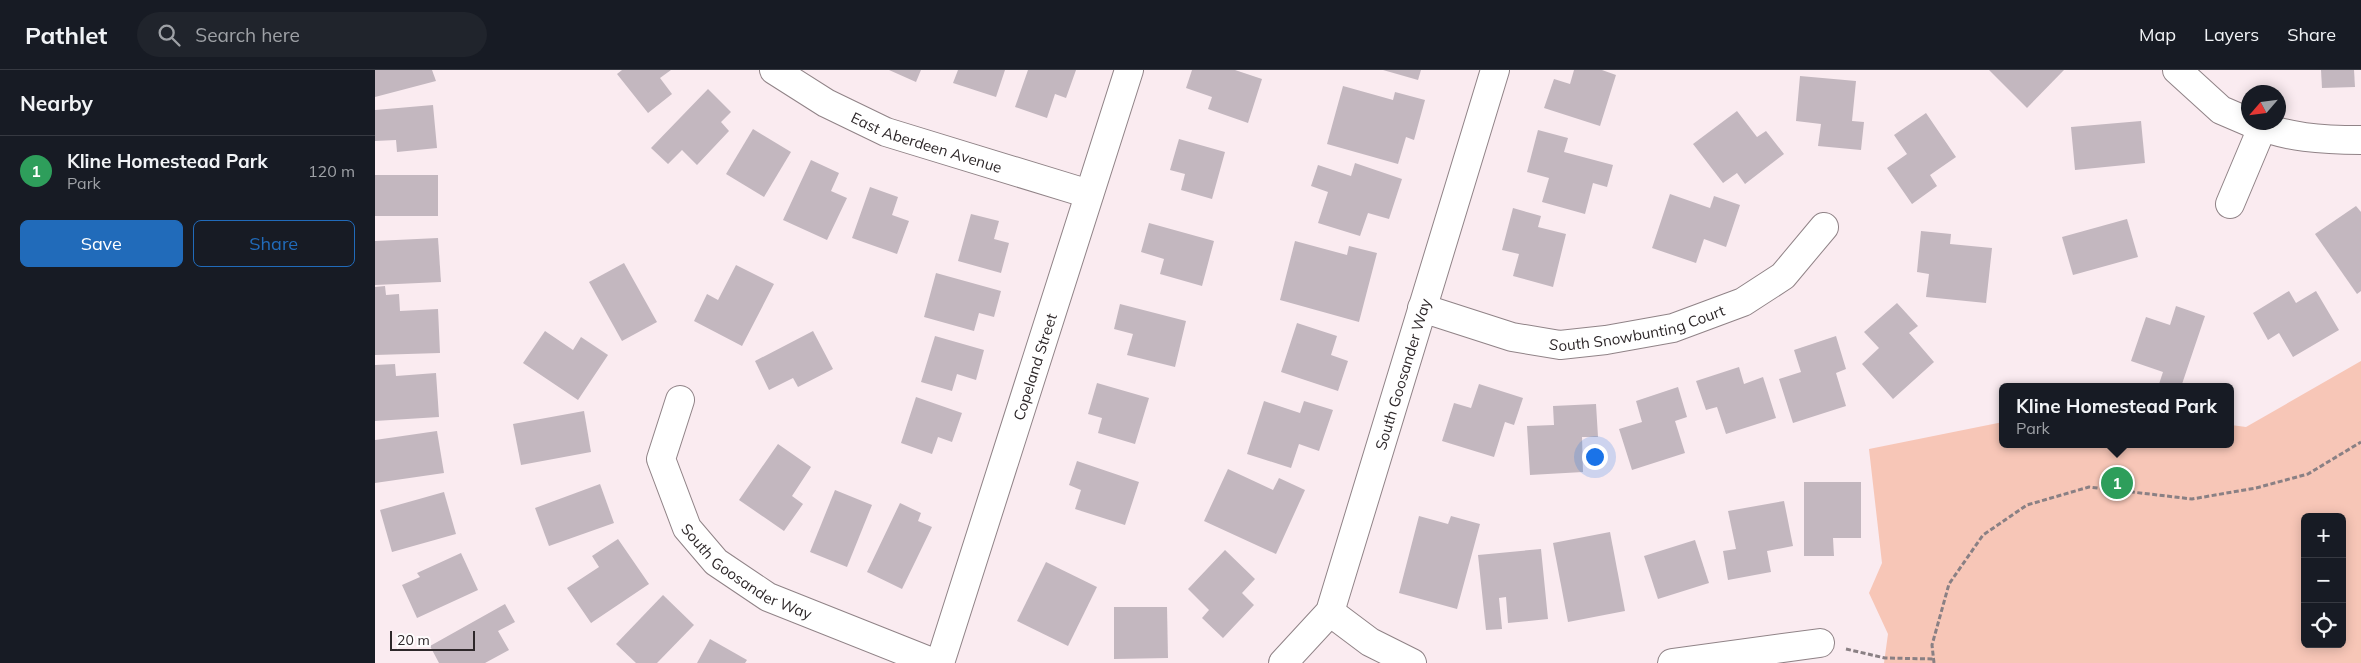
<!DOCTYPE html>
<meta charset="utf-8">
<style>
:root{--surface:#171b24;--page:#20242c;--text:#f1f3f6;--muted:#9ea1a6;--line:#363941;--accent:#216bba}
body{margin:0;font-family:Mulish,sans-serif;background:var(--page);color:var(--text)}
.controls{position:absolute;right:15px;bottom:15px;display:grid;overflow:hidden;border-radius:8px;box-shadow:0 2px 12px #0003}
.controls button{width:45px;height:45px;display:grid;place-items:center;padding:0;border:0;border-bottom:1px solid var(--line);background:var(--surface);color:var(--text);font:25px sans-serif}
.compass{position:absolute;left:1866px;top:15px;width:45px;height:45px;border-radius:50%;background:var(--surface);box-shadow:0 2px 12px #0003;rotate:242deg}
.scale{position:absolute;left:15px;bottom:12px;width:85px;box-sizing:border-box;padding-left:5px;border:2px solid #2e282a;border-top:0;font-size:14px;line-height:18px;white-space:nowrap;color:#2e282a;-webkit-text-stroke:4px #fffcfd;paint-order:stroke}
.you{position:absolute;left:1219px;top:386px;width:18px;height:18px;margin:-12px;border:4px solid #fff;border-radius:50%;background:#1a73e8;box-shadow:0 0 0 8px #1a73e833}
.badge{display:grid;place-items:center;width:32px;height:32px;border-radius:50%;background:var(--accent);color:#fff;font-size:16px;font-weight:700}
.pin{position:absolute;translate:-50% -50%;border:2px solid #fff;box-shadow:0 1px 5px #0006}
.popup{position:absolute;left:1624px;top:313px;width:235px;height:65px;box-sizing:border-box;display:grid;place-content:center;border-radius:8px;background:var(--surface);filter:drop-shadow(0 1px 4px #0005);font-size:16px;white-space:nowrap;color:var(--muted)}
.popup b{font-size:19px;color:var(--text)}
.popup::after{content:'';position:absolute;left:50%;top:100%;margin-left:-10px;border:10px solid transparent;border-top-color:var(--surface)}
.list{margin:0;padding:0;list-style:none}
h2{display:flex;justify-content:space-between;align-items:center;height:65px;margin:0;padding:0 20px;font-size:21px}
h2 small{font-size:16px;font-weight:400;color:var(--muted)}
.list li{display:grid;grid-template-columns:32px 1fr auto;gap:15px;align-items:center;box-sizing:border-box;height:70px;padding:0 20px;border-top:1px solid var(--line)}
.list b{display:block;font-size:19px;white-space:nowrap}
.list p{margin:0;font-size:16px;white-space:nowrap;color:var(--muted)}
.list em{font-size:16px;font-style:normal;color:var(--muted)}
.actions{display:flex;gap:10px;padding:15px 20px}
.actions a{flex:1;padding:11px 0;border:1px solid var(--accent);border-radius:8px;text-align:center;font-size:18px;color:var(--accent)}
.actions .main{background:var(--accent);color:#fff}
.icon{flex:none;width:28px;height:28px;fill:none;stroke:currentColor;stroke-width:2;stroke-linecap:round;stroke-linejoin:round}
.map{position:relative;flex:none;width:1986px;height:593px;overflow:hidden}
header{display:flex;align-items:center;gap:30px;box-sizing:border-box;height:70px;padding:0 25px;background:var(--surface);border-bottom:1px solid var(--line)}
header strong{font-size:24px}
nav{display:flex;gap:28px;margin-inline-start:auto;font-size:18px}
.search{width:350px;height:45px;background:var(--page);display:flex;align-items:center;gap:12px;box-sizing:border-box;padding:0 18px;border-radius:28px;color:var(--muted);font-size:19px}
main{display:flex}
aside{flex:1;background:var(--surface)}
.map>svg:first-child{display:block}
.park{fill:#f7c6b7;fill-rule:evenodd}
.building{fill:#c3b7bf}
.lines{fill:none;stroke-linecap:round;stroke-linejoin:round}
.minor-casing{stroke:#908387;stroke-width:30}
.path{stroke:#8a8084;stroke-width:3;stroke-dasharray:5 2.5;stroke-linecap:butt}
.minor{stroke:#fff;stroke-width:28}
.labels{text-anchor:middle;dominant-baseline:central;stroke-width:4;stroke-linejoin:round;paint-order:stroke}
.street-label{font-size:15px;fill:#2e282a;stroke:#fffcfd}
</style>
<header>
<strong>Pathlet</strong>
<div class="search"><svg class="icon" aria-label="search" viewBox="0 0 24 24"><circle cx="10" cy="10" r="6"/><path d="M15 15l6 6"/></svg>Search here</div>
<nav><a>Map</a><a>Layers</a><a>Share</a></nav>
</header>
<main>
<aside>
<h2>Nearby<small></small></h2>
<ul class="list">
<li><span class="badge" style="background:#2e9e5b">1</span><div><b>Kline Homestead Park</b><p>Park</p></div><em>120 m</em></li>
</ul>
<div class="actions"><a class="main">Save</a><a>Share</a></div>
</aside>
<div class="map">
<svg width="1986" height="593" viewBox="0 0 1986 593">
<rect width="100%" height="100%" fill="#faebf0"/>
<!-- park -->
<path class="park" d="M1986 291V593H1509L1513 564 1494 523 1507 493 1494 379 1628 352V374H1856V355L1871 357ZM1930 447H1967V574H1930Z"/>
<!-- building -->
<g class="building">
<path d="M0 0H57L61 11 0 27Z"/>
<path d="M247 0H296L285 8 297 24 273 43 242 4Z"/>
<path d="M514 0H546L541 12Z"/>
<path d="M583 0H630L621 27 578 13Z"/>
<path d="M653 0H701L691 28 680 24 672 48 640 37Z"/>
<path d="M817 0H860L887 9 873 53 833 39 837 27 811 18Z"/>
<path d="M1008 0H1046L1043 10Z"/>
<path d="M1199 0H1227L1241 5 1225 56 1169 38 1179 9 1195 14Z"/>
<path d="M1614 0H1689L1652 38Z"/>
<path d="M1946 0H1979L1980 17 1947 18Z"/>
<path d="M1425 6 1481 11 1477 51 1489 52 1486 80 1443 76 1446 54 1421 51Z"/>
<path d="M968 16 1018 30 1020 22 1050 30 1039 70 1031 67 1023 94 952 74Z"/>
<path d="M333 19 356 42 346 52 354 61 322 95 307 80 293 94 276 78Z"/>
<path d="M58 35 62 78 22 82 21 70 0 71V40Z"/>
<path d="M1362 41 1382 67 1391 61 1409 84 1370 114 1362 103 1348 113 1318 74Z"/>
<path d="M1551 43 1581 87 1555 105 1562 116 1537 134 1512 98 1532 84 1519 65Z"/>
<path d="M1766 51 1770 93 1700 100 1696 57Z"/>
<path d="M378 59 416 82 389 127 351 104Z"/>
<path d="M1163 60 1193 68 1189 82 1238 95 1232 117 1218 113 1210 144 1167 132 1174 108 1152 102Z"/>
<path d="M804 69 850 82 837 129 806 120 810 104 795 100Z"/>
<path d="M436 90 464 103 456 121 472 128 452 170 408 150Z"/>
<path d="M980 93 1027 109 1014 149 993 143 985 166 943 153 953 122 936 116 943 95 976 106Z"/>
<rect x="0" y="105" width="63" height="41"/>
<path d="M495 117 523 127 517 145 534 151 522 184 477 168Z"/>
<path d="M1295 124 1335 138 1339 126 1365 135 1351 177 1329 169 1321 193 1277 178Z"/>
<path d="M1981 136 1986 142V221L1982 224 1940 164Z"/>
<path d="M1138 138 1166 146 1163 157 1191 164 1178 217 1138 206 1144 184 1127 180Z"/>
<path d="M596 144 624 151 619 169 634 173 626 203 583 191Z"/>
<path d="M1752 149 1763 187 1698 205 1687 167Z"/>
<path d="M774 153 839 171 827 216 785 204 789 189 766 182Z"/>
<path d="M1546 161 1576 164 1575 174 1617 178 1611 233 1551 227 1554 204 1542 202Z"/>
<path d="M63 168 66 212 0 215V171Z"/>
<path d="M920 171 972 185 974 176 1002 183 984 252 905 230Z"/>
<path d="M249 193 282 252 247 271 214 212Z"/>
<path d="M361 195 399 214 367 276 319 251 332 224 343 230Z"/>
<path d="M561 203 626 221 619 247 604 243 599 261 549 247Z"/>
<path d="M10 216 11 225 24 224 25 241 63 239 65 283 0 285V217Z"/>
<path d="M1914 221 1921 233 1941 221 1964 260 1918 287 1904 263 1893 270 1878 243Z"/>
<path d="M1522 233 1543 256 1534 263 1559 292 1518 329 1487 294 1504 278 1489 262Z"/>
<path d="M745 234 811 251 800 297 752 285 758 264 739 259Z"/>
<path d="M1801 236 1830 246 1806 317H1783L1788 302 1756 291 1771 247 1795 255Z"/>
<path d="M922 253 962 266 956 285 973 291 963 321 906 302Z"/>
<path d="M170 261 198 280 206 267 233 285 203 330 148 293Z"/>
<path d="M438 261 458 299 423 317 418 308 394 320 380 291Z"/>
<path d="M560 266 609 280 601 310 582 304 577 321 546 312Z"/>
<path d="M1461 266 1471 299 1461 303 1471 336 1418 353 1404 309 1426 302 1419 280Z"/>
<path d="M20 294 21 306 61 303 64 347 0 351V295Z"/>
<path d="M1364 297 1369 314 1388 307 1401 348 1351 364 1342 337 1331 340 1321 311Z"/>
<path d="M722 313 774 328 760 374 723 363 727 348 713 344Z"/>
<path d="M1104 314 1148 328 1139 355 1130 352 1119 387 1067 371 1079 333 1096 338Z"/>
<path d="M1303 317 1312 347 1300 351 1310 383 1257 400 1244 359 1267 352 1261 331Z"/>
<path d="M541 327 587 343 577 372 563 367 557 384 526 373Z"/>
<path d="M889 331 925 343 929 331 958 340 944 381 924 374 916 398 872 384Z"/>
<path d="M1221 334 1223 367H1207L1208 402 1155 405 1152 356 1179 355 1178 336Z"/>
<path d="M209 341 216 382 146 395 138 354Z"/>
<path d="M62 361 69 403 0 413V370Z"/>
<path d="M403 374 436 397 417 426 428 434 409 461 364 430Z"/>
<path d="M702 391 764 412 750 455 700 439 706 420 694 415Z"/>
<path d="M853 399 898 420 904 408 930 420 901 484 829 451Z"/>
<path d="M1429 412H1486V468H1458L1459 486H1429Z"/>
<path d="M225 414 239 453 174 476 160 438Z"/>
<path d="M460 420 497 435 472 497 435 482Z"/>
<path d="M69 422 81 464 17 482 5 440Z"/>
<path d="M1409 431 1418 476 1392 481 1396 502 1353 510 1348 481 1361 479 1353 441Z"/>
<path d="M525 433 546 443 543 451 557 457 527 519 492 502Z"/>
<path d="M1044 446 1073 454 1076 446 1105 454 1082 539 1024 523Z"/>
<path d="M1235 462 1250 541 1193 552 1178 473Z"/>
<path d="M243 469 274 514 216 553 192 518 224 497 217 486Z"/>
<path d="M1320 470 1334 513 1283 529 1269 486Z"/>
<path d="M1166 479 1173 549 1133 553 1131 527 1124 528 1127 559 1111 560 1103 485Z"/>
<path d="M850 480 880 509 867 523 879 535 848 568 827 548 834 540 813 519Z"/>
<path d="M86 483 103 520 42 548 27 515 45 507 42 503Z"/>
<path d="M671 492 722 517 693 576 642 551Z"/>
<path d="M288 525 319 555 282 593H261L241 574Z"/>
<path d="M130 534 140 552 123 561 134 580 110 593H64L55 576Z"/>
<path d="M739 537H792L793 588 739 589Z"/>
<path d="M335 569 372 590 370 593H322Z"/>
</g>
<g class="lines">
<defs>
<g id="minor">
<path id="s1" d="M399 0 451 33 511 62 714 124"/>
<path d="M1802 0 1846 40 1874 52"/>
<path d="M1875 52C1911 68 1948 70 1986 70"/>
<path d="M1855 134 1887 58"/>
<path id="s2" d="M1047 238 1137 267 1185 275 1231 270 1298 258 1368 232 1408 206 1449 157"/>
<path id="s3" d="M305 330 286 389 312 458 341 492 393 527 559 593"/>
<path d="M955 542 995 572 1037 593"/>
<path id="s4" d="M565 593 754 0"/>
<path id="s5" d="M908 593 955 542 1120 0"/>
<path d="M1297 593 1445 573"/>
</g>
</defs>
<!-- minor casing -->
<use href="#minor" class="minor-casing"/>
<!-- path -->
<g class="path">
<path d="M1471 579 1510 588 1559 589"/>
<path d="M1559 593 1557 575 1574 514 1608 465 1652 435 1714 417 1817 429 1881 418 1933 404 1986 372"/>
</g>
<!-- minor -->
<use href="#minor" class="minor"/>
</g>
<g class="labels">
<!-- street labels -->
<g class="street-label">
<text stroke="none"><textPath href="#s1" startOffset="170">East Aberdeen Avenue</textPath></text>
<text stroke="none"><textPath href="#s2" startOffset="222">South Snowbunting Court</textPath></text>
<text stroke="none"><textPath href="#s4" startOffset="311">Copeland Street</textPath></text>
<text stroke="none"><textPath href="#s5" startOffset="318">South Goosander Way</textPath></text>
<text stroke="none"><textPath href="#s3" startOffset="211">South Goosander Way</textPath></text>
</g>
</g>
</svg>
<div class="controls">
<button>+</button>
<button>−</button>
<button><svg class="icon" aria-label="locate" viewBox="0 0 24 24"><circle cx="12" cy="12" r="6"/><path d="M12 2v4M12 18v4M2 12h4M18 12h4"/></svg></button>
</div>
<svg class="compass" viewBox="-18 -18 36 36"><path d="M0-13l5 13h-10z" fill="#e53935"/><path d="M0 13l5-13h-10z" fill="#9ea1a6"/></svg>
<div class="scale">20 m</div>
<div class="you"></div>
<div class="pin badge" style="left:1742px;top:413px;background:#2e9e5b">1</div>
<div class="popup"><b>Kline Homestead Park</b>Park</div>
</div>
</main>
